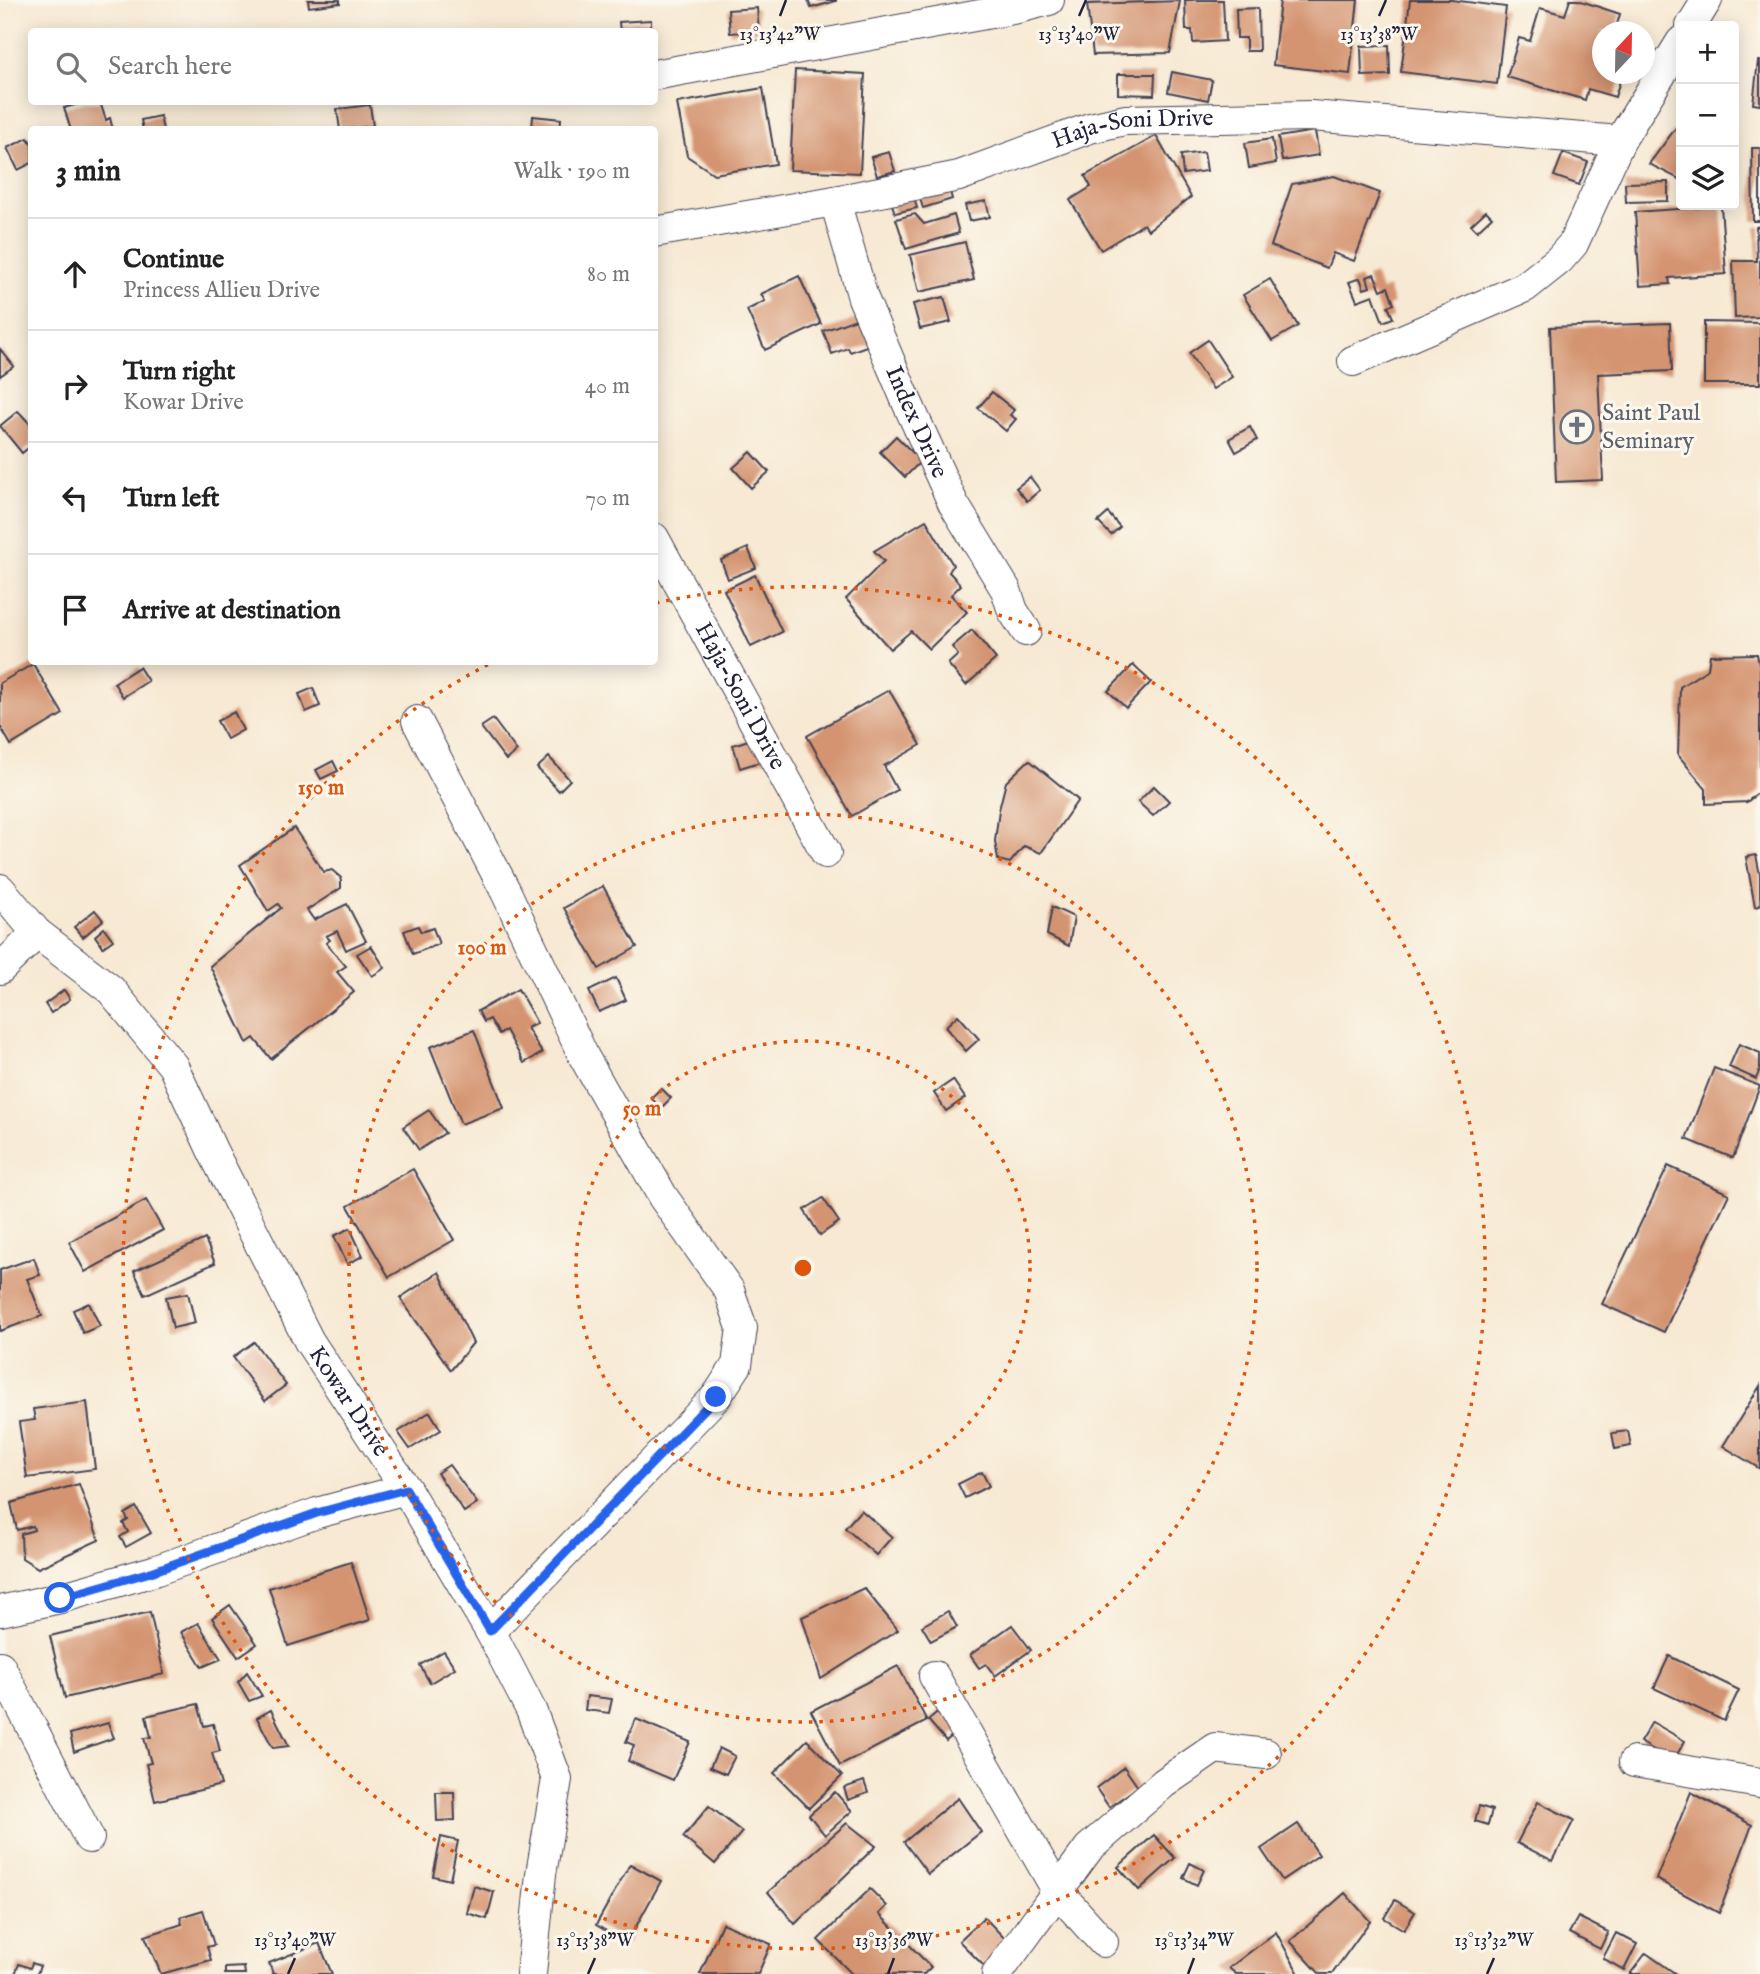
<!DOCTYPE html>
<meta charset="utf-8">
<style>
:root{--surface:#fff;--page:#f2f2f2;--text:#222;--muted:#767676;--line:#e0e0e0}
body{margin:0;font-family:"IM FELL English",serif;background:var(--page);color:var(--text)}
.controls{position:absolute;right:21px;top:21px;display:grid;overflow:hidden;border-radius:7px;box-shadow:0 4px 18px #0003}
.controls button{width:63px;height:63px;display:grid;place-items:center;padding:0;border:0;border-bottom:2px solid var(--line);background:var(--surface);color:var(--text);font:35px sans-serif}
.compass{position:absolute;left:1592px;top:21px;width:63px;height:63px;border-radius:50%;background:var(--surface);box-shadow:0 4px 18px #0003;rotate:22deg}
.stop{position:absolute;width:21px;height:21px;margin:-16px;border:5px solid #2563eb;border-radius:50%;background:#fff}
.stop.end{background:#2563eb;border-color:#fff;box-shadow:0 2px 7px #0008}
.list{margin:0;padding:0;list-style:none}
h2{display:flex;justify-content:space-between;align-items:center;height:91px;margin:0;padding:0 28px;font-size:30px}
h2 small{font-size:23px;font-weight:400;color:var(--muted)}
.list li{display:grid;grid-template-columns:46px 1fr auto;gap:21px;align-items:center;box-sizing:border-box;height:112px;padding:0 28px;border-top:2px solid var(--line)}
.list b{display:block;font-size:26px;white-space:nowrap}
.list p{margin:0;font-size:23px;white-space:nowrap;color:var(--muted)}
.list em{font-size:23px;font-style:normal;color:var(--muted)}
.icon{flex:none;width:38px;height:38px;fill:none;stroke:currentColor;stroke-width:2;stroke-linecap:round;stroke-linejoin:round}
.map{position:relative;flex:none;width:1760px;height:1974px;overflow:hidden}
.search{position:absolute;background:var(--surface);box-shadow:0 4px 18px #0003;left:28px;top:28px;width:630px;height:77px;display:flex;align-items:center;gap:18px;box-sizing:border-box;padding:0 24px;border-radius:7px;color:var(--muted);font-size:26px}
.panel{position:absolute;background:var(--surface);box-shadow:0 4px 18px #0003;left:28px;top:126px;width:630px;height:539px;border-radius:7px}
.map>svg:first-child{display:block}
.building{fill:#d49471}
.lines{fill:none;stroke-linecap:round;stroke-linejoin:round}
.minor-casing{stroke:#424052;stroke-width:32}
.minor{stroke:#fff;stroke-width:30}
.route{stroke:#2563eb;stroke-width:9}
.ticks{fill:none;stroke:#22223b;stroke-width:2.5}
.ring{fill:none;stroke:#de560e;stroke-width:3.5;stroke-dasharray:3.5 7}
.labels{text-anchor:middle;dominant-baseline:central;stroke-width:6;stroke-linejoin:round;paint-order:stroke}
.street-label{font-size:24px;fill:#22223b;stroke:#fbf7ec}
.worship-label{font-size:24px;fill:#5b616d;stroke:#fbf7ec;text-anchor:start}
.ticks-label{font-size:18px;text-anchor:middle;fill:#22223b;stroke:#fbf7ec;stroke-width:6;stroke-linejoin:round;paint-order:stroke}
.centre{fill:#de560e;stroke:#fbf7ec;stroke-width:3.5}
.ring-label{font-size:21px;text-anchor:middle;font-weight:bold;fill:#de560e;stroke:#fbf7ec;stroke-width:6;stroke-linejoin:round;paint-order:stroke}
</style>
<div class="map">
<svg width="1760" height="1974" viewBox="0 0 1760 1974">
<rect width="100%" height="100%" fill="#fbf7ec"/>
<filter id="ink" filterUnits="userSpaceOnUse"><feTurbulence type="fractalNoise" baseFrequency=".0143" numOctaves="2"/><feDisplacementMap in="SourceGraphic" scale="14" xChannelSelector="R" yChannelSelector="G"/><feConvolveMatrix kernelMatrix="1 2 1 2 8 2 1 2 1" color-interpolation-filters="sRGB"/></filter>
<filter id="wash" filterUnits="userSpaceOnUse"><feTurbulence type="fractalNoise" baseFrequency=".00686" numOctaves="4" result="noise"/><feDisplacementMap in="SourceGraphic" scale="28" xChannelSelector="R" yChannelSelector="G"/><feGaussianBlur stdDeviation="1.57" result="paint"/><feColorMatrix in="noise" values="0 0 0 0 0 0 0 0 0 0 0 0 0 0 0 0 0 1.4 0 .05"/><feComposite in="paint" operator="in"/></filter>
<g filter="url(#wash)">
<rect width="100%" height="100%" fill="#f7e9d3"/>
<g id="blocks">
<!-- building -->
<g class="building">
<path d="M308 0H340V3L309 7Z"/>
<path d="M808 0H836V1L811 8Z"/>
<path d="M1185 0H1223L1225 41 1193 43 1192 30H1186Z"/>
<path d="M1280 0H1358L1350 74 1273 65Z"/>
<path d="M1410 0H1452L1506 7 1497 84 1401 72Z"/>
<path d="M1570 0H1578L1620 14 1615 32H1602V74H1622L1615 97 1588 89 1585 100 1507 77 1519 38 1530 41 1540 8 1565 15Z"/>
<path d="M1180 1 1170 53 1093 55 1087 4Z"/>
<path d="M757 8 759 31 730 33 728 10Z"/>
<path d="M1258 8 1259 51H1246V38H1237L1236 9Z"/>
<path d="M651 20V32H620L619 22Z"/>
<path d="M1389 45 1390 75 1362 76 1361 46Z"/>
<path d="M1758 61H1760V105L1753 104Z"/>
<path d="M795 70 865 74 860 173 790 170Z"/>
<path d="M1172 72 1212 80 1208 100 1168 92Z"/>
<path d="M1118 74H1155L1154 95 1118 94Z"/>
<path d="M763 88 776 164 714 174 687 156 677 103Z"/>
<path d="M85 102H100L106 120 110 118 113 130H71L64 108Z"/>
<path d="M370 105 373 126 340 130 337 109Z"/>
<path d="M160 116 163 130H143L141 120Z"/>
<path d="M533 116 561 119 560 130H532Z"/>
<path d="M1681 121V180L1649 164Z"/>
<path d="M1315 131 1319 155 1282 161 1278 137Z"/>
<path d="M1156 136 1191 197 1148 230 1144 224 1101 250 1070 200 1091 187 1085 176Z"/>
<path d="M28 138 32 145V163L18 170 7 148Z"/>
<path d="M1272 139 1276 163 1249 168 1245 143Z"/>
<path d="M1752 148H1760V221H1753Z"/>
<path d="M889 152 895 171 877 176 871 157Z"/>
<path d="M1204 152 1207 171 1183 174 1181 155Z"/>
<path d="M1563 153 1588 162 1579 185 1554 176Z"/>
<path d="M1334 176 1380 193 1354 261 1333 253 1327 268 1271 246 1292 184Z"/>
<path d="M1668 182V201L1626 202 1625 183Z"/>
<path d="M948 184 952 199 923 208 918 193Z"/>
<path d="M914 197 917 208 895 213 891 202Z"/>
<path d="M986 201 990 217 969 221 965 205Z"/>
<path d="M1721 206 1726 274 1669 278 1670 284 1640 286 1635 212Z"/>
<path d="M1486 211 1492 217 1477 231 1471 225Z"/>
<path d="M915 214 924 224 954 215 959 233 906 249 896 219Z"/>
<path d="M1760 226V317L1735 318 1733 261H1757L1756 227Z"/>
<path d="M965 242 974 280 919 292 910 255Z"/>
<path d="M1374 274 1381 290 1388 287 1394 304 1388 306 1393 318 1383 322 1373 295 1357 301 1349 282 1360 278 1364 289 1370 287 1367 277Z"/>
<path d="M799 276 821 324 765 350 747 310 765 301 761 294Z"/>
<path d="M1270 279 1298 326 1272 341 1243 295Z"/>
<path d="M944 297 951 322 920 329 913 304Z"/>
<path d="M864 316 875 343 850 352 848 348 832 354 823 331Z"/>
<path d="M1704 322 1760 323V384H1704Z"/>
<path d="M1670 323 1672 371 1598 374 1603 480 1556 482 1550 327Z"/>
<path d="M1208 340 1232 377 1213 389 1189 353Z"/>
<path d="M0 349 14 366 0 376Z"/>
<path d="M992 392 1014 410 1010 415 1016 419 1006 431 978 408Z"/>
<path d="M18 411 32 426V445L22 453 0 426Z"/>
<path d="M1250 427 1257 440 1236 452 1229 439Z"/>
<path d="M896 436 921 461 905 477 880 452Z"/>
<path d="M751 452 769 472 751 488 733 468Z"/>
<path d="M1030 477 1040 490 1027 501 1016 488Z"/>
<path d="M1108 513 1120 527 1111 535 1098 522Z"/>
<path d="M926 520 953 565 949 572 961 585 951 595 967 612 929 649 911 631 890 649 846 599 884 561 874 551Z"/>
<path d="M748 548 756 568 728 579 721 560Z"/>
<path d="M755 575 782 632 751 647 724 590Z"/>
<path d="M972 630 996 659 966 685 948 664 958 655 952 647Z"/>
<path d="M1757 654 1760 668V791L1747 802 1706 804V789L1678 755 1680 687 1708 669 1710 655Z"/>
<path d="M33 664 63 714 11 745 0 726V683Z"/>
<path d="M1133 665 1151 682 1126 708 1108 691Z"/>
<path d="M139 667 148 681 123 697 114 683Z"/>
<path d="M313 688 320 706 306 712 299 694Z"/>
<path d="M889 690 921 745 884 766 897 790 852 816 807 736Z"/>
<path d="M234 712 243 730 227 739 217 721Z"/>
<path d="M493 719 517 751 506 760 481 727Z"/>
<path d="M758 737 766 760 740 768 733 745Z"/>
<path d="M549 757 570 780 559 791 537 768Z"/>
<path d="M1029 760 1078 800 1041 853 1024 846 1010 863 998 860 995 841 999 810 1006 782Z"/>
<path d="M333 761 338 771 321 779 316 770Z"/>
<path d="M1154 786 1169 801 1153 816 1138 802Z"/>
<path d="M294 828 324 872 332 870 341 878V888L307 910 314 920 347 904 366 941 346 950 337 931 326 936 330 940 326 943 346 966 337 972 354 992 271 1059 254 1038 247 1043 210 966 281 908 278 904 268 911 240 865Z"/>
<path d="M1756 855 1760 875V906L1755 907 1746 857Z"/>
<path d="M603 886 637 947 599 969 564 908Z"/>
<path d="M1052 907 1074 917 1069 946 1047 935Z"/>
<path d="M95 910 103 920 83 937 74 927Z"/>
<path d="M418 926 421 932 433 928 439 944 413 954 404 931Z"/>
<path d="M104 928 113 940 103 947 95 936Z"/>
<path d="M371 946 385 968 372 976 357 954Z"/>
<path d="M616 978 626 1000 599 1012 589 991Z"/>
<path d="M518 989 537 1023 527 1028 542 1053 524 1063 506 1030 499 1034 490 1019 484 1022 478 1011Z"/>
<path d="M64 990 70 999 51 1013 45 1004Z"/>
<path d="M958 1015 979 1039 966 1051 945 1027Z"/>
<path d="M474 1030 504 1108 461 1124 430 1047Z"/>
<path d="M1739 1044 1760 1053V1069L1756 1079 1729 1067Z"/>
<path d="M1714 1068 1760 1086 1733 1158 1686 1139Z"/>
<path d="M953 1080 965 1098 946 1111 934 1093Z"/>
<path d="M661 1088 671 1098 661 1108 651 1098Z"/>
<path d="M429 1110 445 1133 419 1150 403 1127Z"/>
<path d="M1668 1166 1729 1194 1664 1332 1602 1304Z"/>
<path d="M413 1169 454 1240 389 1277 348 1206Z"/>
<path d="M823 1198 839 1222 820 1235 804 1210Z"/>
<path d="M146 1200 163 1230 85 1272 69 1242Z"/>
<path d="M350 1228 363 1256 347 1264 334 1236Z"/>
<path d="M205 1239 215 1263 145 1295 134 1271Z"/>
<path d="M34 1258 40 1275 27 1279 42 1316 0 1331V1270Z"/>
<path d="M439 1272 473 1343 451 1370 400 1298Z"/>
<path d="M188 1293 195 1323 173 1328 166 1297Z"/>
<path d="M89 1303 100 1326 83 1333 73 1310Z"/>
<path d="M254 1342 286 1385 265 1401 233 1357Z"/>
<path d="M1760 1386V1469L1723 1446Z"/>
<path d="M87 1402 95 1469 27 1478 19 1422 35 1420 33 1409Z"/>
<path d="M430 1412 441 1430 410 1449 398 1432Z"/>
<path d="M1628 1431 1631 1446 1615 1449 1612 1433Z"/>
<path d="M449 1465 477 1503 464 1512 437 1473Z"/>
<path d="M982 1472 989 1486 965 1498 958 1484Z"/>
<path d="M79 1484 99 1540 38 1568 22 1558 21 1534 34 1530 33 1526 17 1530 11 1503Z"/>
<path d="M136 1507 151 1533 126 1547 120 1537 128 1532 123 1523 128 1520 125 1514Z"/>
<path d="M861 1510 892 1537 876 1555 845 1528Z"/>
<path d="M351 1562 370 1620 288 1646 269 1588Z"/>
<path d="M864 1588 898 1630 821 1679 802 1617Z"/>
<path d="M230 1605 257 1644 238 1657 212 1618Z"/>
<path d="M948 1611 957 1627 931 1641 922 1626Z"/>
<path d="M150 1612 164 1674 65 1698 50 1636Z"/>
<path d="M198 1623 221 1659 202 1667 181 1632Z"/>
<path d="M1012 1625 1031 1650 995 1676 986 1664 979 1668 970 1655Z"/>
<path d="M444 1651 455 1668 430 1683 420 1665Z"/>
<path d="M1669 1656 1739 1690 1724 1721 1654 1688Z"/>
<path d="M898 1666 927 1721 840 1766 811 1711Z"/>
<path d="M247 1672 262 1696 249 1701 238 1682Z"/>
<path d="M587 1696 612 1699 609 1713 585 1710Z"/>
<path d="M198 1704 204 1726 213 1724 220 1751 212 1753 221 1785 155 1801 146 1764 151 1763 144 1738 151 1737 146 1716Z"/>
<path d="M943 1707 960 1729 946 1741 928 1720Z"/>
<path d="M271 1710 289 1746 273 1748 257 1718Z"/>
<path d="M636 1719 690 1742 673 1780 628 1761 634 1745 626 1742Z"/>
<path d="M1652 1722 1685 1741 1673 1761 1640 1742Z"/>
<path d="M108 1723 114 1738 74 1752 70 1734Z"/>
<path d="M807 1740 842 1776 809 1808 774 1773Z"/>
<path d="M719 1748 735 1756 726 1774 710 1767Z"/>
<path d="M1124 1767 1138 1787 1109 1807 1096 1788Z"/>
<path d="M864 1781 868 1793 848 1800 844 1788Z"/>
<path d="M436 1792H454L455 1820 437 1821Z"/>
<path d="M835 1792 852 1811 825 1835 809 1815Z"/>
<path d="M1691 1792 1752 1825 1719 1913 1656 1879Z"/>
<path d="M958 1798 981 1832 928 1874 904 1842Z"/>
<path d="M1538 1802 1574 1820 1553 1861 1517 1843Z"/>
<path d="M709 1806 742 1832 715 1864 683 1837Z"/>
<path d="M1479 1806 1492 1810 1488 1825 1475 1821Z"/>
<path d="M847 1823 876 1846 795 1924 768 1892Z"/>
<path d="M1298 1824 1319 1855 1282 1880 1261 1849Z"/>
<path d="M1154 1835 1175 1858 1139 1890 1118 1867Z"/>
<path d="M441 1837 458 1841 450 1880 433 1876Z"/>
<path d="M1190 1863 1204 1870 1197 1885 1183 1878Z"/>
<path d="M630 1864 661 1881 627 1943 596 1925Z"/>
<path d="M474 1886 494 1892 487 1919 467 1913Z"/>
<path d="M870 1889 887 1906 879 1914 931 1967 924 1974H852L818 1940Z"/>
<path d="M1345 1893 1370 1921 1332 1974H1320L1290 1941Z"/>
<path d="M1395 1900 1415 1912 1404 1930 1384 1918Z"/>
<path d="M203 1910 214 1945 207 1947 211 1960 161 1974 145 1936 182 1924 180 1917Z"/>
<path d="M984 1917 1010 1944 986 1968 959 1941Z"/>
<path d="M1578 1917 1608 1932 1600 1949 1569 1933Z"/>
<path d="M722 1923 771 1944 758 1974H700Z"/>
<path d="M1276 1932 1299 1974H1236L1229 1968Z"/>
<path d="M1616 1933 1637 1944 1624 1970 1603 1958Z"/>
<path d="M319 1943 332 1974H273L269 1963Z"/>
<path d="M1646 1953 1676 1974H1630Z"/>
<path d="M32 1963 40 1966 37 1974H15L19 1964 30 1968Z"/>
<path d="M244 1967 245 1974H225V1968Z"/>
</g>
</g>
</g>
<g filter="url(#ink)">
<use href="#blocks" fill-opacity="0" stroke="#424052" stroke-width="2"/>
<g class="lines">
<defs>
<g id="minor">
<path d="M1691 26 1707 0"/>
<path d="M654 75 1018 8 1049 0"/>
<path id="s1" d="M835 201 863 298 907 402 953 503 1006 590 1013 611 1026 631"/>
<path id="s2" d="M654 232 835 201 959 176 1090 128 1125 120 1311 116 1620 141"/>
<path d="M1353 361 1525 287 1559 260 1573 244 1620 141 1681 42"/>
<path id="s3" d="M654 538 826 853"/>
<path d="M417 721 505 890 584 1057 663 1197 729 1290 742 1328 737 1365 716 1397 490 1631"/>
<path id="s4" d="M0 889 37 933 111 990 173 1066 213 1152 309 1341 406 1489 490 1631 531 1710 557 1779 541 1874 531 1974"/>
<path d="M0 969 37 933"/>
<path d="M0 1611 60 1598 154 1571 317 1513 406 1489"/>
<path d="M0 1666 89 1838"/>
<path d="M934 1676 1058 1892 1103 1942"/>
<path d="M1634 1762 1760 1783"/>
<path d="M997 1974 1089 1848 1164 1783 1215 1748 1266 1754"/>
</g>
</defs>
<!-- minor casing -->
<use href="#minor" class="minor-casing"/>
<!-- minor -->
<use href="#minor" class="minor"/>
</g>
</g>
<g class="lines" filter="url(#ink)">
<!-- route -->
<path class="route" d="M60 1598 154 1571 317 1513 406 1489 490 1631 716 1397"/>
</g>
<!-- ticks -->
<path class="ticks" d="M780 16 786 0M1079 16 1086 0M1379 16 1386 0M288 1974 295 1958M588 1974 595 1958M888 1974 894 1958M1188 1974 1194 1958M1487 1974 1494 1958"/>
<!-- distance rings -->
<g class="ring">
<circle cx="803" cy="1268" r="227"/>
<circle cx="803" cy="1268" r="454"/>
<path d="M656 603A681 681 0 1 1 489 664"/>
</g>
<!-- icons -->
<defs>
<symbol id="church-ring" viewBox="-11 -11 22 22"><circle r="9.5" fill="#fbf7ec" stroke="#6b7280" stroke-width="1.5"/><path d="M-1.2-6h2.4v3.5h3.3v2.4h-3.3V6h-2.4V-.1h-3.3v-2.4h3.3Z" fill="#6b7280"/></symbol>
</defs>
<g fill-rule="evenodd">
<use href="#church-ring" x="1558" y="408" width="38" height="38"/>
</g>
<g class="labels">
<!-- street labels -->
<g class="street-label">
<text stroke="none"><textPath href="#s2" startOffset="492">Haja-Soni Drive</textPath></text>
<text stroke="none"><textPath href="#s1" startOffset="236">Index Drive</textPath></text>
<text stroke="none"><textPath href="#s3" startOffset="180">Haja-Soni Drive</textPath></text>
<text stroke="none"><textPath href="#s4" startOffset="628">Kowar Drive</textPath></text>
</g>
<!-- worship labels -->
<g class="worship-label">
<text x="1602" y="413">Saint Paul<tspan x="1602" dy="28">Seminary</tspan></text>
</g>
</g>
<g class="ticks-label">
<text x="780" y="40">13°13'42"W</text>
<text x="1079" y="40">13°13'40"W</text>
<text x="1379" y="40">13°13'38"W</text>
<text x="295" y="1946">13°13'40"W</text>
<text x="595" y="1946">13°13'38"W</text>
<text x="894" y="1946">13°13'36"W</text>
<text x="1194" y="1946">13°13'34"W</text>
<text x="1494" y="1946">13°13'32"W</text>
</g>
<circle cx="803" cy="1268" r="10" class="centre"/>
<g class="ring-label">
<text x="321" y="794">150 m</text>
<text x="482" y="954">100 m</text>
<text x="642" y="1115">50 m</text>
</g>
</svg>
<div class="controls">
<button>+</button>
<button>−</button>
<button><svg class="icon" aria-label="layers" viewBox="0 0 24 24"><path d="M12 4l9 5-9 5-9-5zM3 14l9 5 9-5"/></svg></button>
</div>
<svg class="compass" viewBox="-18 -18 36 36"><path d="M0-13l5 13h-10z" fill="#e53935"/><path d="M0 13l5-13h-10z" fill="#767676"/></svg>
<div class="stop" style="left:60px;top:1598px"></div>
<div class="stop end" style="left:716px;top:1397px"></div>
<div class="search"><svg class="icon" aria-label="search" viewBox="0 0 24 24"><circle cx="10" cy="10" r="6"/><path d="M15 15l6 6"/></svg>Search here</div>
<section class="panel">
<h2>3 min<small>Walk · 190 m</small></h2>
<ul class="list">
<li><svg class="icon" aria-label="ahead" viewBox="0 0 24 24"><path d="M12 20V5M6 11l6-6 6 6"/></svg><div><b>Continue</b><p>Princess Allieu Drive</p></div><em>80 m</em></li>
<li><svg class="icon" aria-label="right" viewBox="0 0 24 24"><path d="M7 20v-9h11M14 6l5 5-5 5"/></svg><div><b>Turn right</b><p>Kowar Drive</p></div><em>40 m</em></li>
<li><svg class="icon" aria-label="left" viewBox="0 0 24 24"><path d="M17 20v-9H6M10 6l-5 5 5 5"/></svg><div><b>Turn left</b></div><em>70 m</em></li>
<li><svg class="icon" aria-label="arrive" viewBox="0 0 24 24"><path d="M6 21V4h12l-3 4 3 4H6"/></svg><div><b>Arrive at destination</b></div></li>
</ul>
</section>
</div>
